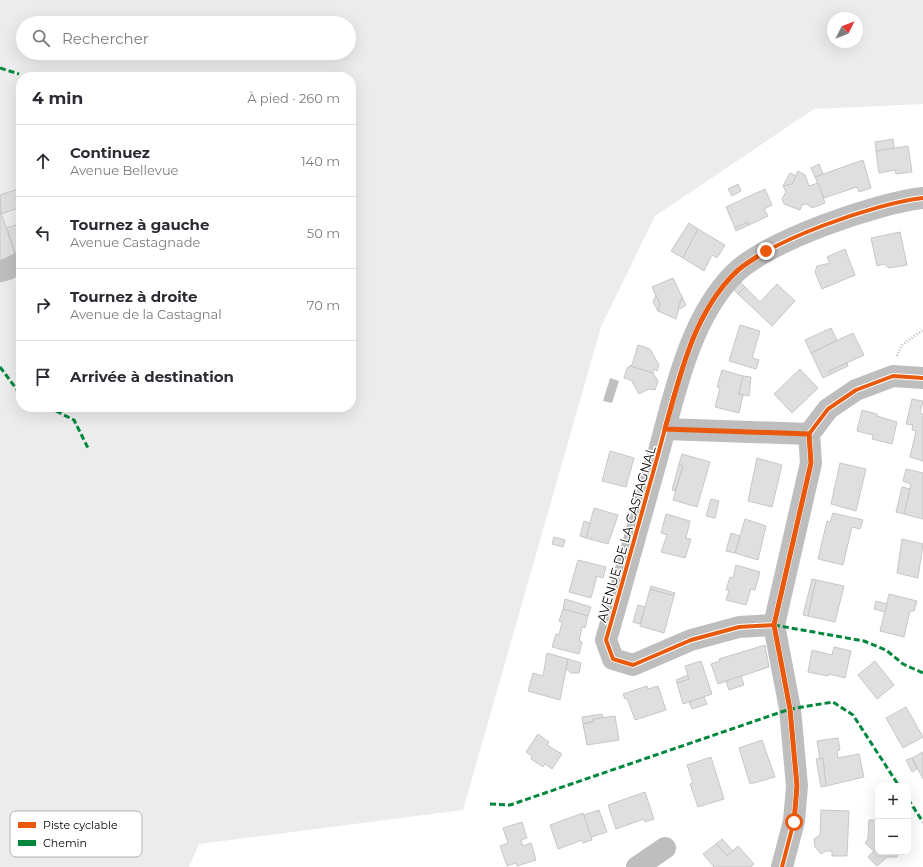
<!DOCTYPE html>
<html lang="fr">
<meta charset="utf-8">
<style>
:root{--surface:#fff;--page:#f2f2f3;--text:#2b2b33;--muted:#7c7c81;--line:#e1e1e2}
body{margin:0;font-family:Montserrat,sans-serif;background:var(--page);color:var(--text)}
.controls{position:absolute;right:12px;bottom:12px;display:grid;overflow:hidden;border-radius:8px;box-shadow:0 4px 16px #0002}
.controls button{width:36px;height:36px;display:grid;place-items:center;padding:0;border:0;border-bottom:1px solid var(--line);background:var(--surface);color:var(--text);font:20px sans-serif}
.compass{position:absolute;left:827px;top:12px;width:36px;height:36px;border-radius:50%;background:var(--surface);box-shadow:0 4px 16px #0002;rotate:48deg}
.stop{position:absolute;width:12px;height:12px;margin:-9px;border:3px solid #ea580c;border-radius:50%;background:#fff}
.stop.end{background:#ea580c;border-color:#fff;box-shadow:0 1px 4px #0008}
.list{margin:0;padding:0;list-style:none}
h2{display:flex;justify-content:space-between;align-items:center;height:52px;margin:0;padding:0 16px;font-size:17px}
h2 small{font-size:13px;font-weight:400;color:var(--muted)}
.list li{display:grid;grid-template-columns:26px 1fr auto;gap:12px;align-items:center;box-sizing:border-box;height:72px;padding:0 16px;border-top:1px solid var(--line)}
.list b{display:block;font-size:15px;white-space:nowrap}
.list p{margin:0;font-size:13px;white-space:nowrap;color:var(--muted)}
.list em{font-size:13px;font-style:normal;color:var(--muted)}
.icon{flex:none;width:22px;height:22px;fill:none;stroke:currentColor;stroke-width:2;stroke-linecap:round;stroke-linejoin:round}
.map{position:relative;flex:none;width:923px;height:867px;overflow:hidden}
.search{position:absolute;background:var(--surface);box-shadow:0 4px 16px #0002;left:16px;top:16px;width:340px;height:44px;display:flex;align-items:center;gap:10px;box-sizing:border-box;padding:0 14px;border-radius:22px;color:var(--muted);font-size:15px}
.panel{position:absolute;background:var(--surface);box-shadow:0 4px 16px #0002;left:16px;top:72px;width:340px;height:340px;border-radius:16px}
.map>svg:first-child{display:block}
.green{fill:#ececec;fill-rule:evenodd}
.water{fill:#bfbfbf}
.building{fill:#dfdfdf;stroke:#c7c7c7}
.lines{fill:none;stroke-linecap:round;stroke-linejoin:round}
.path{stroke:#b9b9b9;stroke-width:2.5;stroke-dasharray:1 2;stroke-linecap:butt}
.minor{stroke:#bebebe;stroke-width:22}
.quiet{stroke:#00873e;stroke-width:3;stroke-dasharray:6 3;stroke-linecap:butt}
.cycleway-casing{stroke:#fff;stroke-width:6}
.cycleway{stroke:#e8590c;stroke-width:4}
.route{stroke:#ea580c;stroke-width:5}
.labels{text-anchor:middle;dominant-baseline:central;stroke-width:3;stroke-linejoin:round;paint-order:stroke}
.street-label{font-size:13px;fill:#000;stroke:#fff}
.key{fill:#fff;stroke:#b2b2b2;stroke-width:1}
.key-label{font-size:11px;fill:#000}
</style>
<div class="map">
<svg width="923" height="867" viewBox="0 0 923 867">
<rect width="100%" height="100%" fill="#fff"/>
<!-- green -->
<path class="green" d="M0 0H923V104L814 109 655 216 601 327 463 810 199 844 189 867H0ZM833 18H857V42H833ZM23 23H349V53H23ZM21 77H351V407H21Z"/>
<!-- water -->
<path class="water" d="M610 378 619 381 612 403 603 401Z"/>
<!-- building -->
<g class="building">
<path d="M893 139 894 148 876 151 875 142Z"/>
<path d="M908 146 912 172 896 174 895 170 879 173 876 151Z"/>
<path d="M863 160 871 188 859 192 857 187 824 198 815 177Z"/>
<path d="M819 164 823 174 815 177 811 168Z"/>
<path d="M798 171 805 175 809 186 818 183 825 203 812 208 807 204 802 205 800 210 784 204 782 199 786 192 783 186 792 184Z"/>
<path d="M790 173 796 176 792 184 783 186Z"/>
<path d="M738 184 741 191 732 196 728 189Z"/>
<path d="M21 188V207L1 214 0 195Z"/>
<path d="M765 189 772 205 764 209 768 216 749 225 748 222 735 228 726 207Z"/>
<path d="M0 210 16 257 0 262Z"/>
<path d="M748 222 749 225 736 231 735 228Z"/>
<path d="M21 223V250L15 252 7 228Z"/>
<path d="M689 223 698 229 683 258 671 251Z"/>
<path d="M698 229 725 245 717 258 712 255 704 271 683 258Z"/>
<path d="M900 232 907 265 889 268 884 264 877 266 871 238Z"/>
<path d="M845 249 855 275 822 289 815 272 817 266 830 263 827 257Z"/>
<path d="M673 278 682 297 676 319 658 311 660 304 652 287Z"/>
<path d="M740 282 745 287 738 294 733 289Z"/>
<path d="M777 284 795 301 772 326 738 294 745 287 760 302Z"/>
<path d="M656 295 660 304 658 311 653 302Z"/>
<path d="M682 297 686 305 680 309 678 308Z"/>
<path d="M740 325 760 331 752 358 759 360 756 369 729 361Z"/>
<path d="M831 328 837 340 811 353 805 340Z"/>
<path d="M853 333 864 355 829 371 831 374 823 378 811 353Z"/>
<path d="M638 345 650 349 659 365 657 371 654 369 653 373 630 366 632 365Z"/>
<path d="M847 363 848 366 831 374 829 371Z"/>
<path d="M630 366 653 373 658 381 655 390 649 389 639 394 631 380 624 378 627 368Z"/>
<path d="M800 369 818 388 792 413 774 394Z"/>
<path d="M722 370 743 376 739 394 743 395 739 413 715 407 720 388 717 387Z"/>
<path d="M743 376 751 377 749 396 739 394Z"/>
<path d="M912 399 923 401 920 413 923 414V461L910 457 916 431 912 430 913 425 906 424Z"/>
<path d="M862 410 877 414V416L897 422 892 444 872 439 873 435 857 431Z"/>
<path d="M610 451 634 458 626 487 602 481Z"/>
<path d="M682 454 710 462 697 507 673 500 683 466 679 464Z"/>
<path d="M757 458 782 465 772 507 748 501Z"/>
<path d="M840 463 866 469 856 511 831 504Z"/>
<path d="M679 464 683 466 675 491 672 490Z"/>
<path d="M906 469 923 473V519L904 514 911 484 903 481Z"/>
<path d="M902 487 910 489 904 514 896 512Z"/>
<path d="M711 499 719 501 715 518 706 516Z"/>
<path d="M594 508 618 515 608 544 586 538Z"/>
<path d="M833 513 863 520 860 529 852 527 843 565 818 559 827 521 830 522Z"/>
<path d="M666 514 690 521 686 538 691 539 685 558 661 552 667 535 661 533Z"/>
<path d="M745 519 766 526 758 560 735 553Z"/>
<path d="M584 521 590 523 586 538 580 536Z"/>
<path d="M731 533 740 536 735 553 726 551Z"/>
<path d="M554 537 565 540 563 547 552 544Z"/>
<path d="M902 539 923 544 918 578 897 573Z"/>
<path d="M578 560 606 567 603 578 597 576 591 598 569 592Z"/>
<path d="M736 565 760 572 755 590 751 589 746 605 726 600 729 590H726L730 577 733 578Z"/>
<path d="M812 579 816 580 808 616 803 615Z"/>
<path d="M816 580 844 586 835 622 808 616Z"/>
<path d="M651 586 675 593 674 596 650 589Z"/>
<path d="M650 589 674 596 664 633 640 626Z"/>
<path d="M889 594 917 601 914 611H910L904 637 880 631Z"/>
<path d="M565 599 591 607 588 616 563 609Z"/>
<path d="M876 601 887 604 885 612 874 609Z"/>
<path d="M638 605 645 607 640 624 633 622Z"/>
<path d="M563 609 588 616 585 628 582 627 579 641 582 642 579 654 552 647 556 634 559 635 562 622 559 621Z"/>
<path d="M765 645 769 667 718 684 711 664 720 661 719 659Z"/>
<path d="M834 647 851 651 845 678 829 674 828 676 808 672 812 650 832 655Z"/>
<path d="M547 653 568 659 560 700 528 691 533 673 543 676Z"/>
<path d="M568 659 581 663 579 673H571L566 669Z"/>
<path d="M701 661 712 694 683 704 677 683 689 679 685 666Z"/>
<path d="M875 661 894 685 877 699 858 675Z"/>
<path d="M688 675 689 679 677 683 676 680Z"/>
<path d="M741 676 744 685 729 690 726 681Z"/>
<path d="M647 686 648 689 658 686 666 710 635 720 627 698 625 699 623 694Z"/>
<path d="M704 697 707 704 692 709 689 702Z"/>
<path d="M906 707 923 737 903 748 886 718Z"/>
<path d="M602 714 603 718 583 724 582 717Z"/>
<path d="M615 716 619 740 587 745 583 724 594 722 593 719Z"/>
<path d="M538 734 549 742 547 745 562 754 552 769 545 764 543 767 531 759 532 756 526 752Z"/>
<path d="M838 738 840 750 837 751 838 758 859 754 864 777 826 786 823 758 820 759 817 741Z"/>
<path d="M762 740 775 777 750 784 739 748Z"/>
<path d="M923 752V779L912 758Z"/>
<path d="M711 757 724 799 698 807 690 784 693 783 687 765Z"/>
<path d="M823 758 826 786 821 787 816 759Z"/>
<path d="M912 758 917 769 912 772 906 760Z"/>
<path d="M645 792 654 819 645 822 644 819 616 829 608 805Z"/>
<path d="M599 810 607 832 591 837 584 815Z"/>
<path d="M821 810 849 811 847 856H832V851H826L821 854 815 847 814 839 820 835Z"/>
<path d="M583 813 592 840 583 843 582 840 558 849 550 825Z"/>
<path d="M869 820H878V852H897V857H887L877 866 868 857 874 851 865 843 868 839Z"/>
<path d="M522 822 527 838 521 840 523 846 531 843 536 860 517 866 516 863 507 866 500 846 508 843 503 828Z"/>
<path d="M722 839 733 851 727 856 716 844Z"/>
<path d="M716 844 727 856 738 846 754 864 751 867H714L703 854Z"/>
</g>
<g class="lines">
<!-- path -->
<path class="path" d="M897 356 902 345 923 330"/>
<!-- minor -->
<g class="minor">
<path d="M0 271 8 269 21 262"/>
<path d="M665 429 809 434"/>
<path d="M774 625 739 627 691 640 633 665 613 659 606 640C623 581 639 522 656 462 673 401 688 320 734 274 767 241 876 203 923 198"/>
<path d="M637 867 665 848"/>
<path d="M782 867 794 821 797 786 790 709 774 625 811 463 809 434 828 409 856 390 893 376 923 378"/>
</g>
<!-- quiet -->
<g class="quiet">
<path d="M0 68 19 74"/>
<path d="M0 367 21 395"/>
<path d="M48 407 74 420 88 448"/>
<path d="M774 625 864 641 886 650 903 664 923 673"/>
<path d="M908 799 923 822"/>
<path d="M490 804 510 805 790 709 833 702 853 715 899 786"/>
</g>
<defs>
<g id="cycleway">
<path d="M774 625 739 627 691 640 633 665 613 659 606 640C623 581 639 522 656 462 673 401 688 320 734 274 767 241 876 203 923 198"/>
<path d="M782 867 794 821 797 786 790 709 774 625 811 463 809 434 828 409 856 390 893 376 923 378"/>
</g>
</defs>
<!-- cycleway casing -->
<use href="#cycleway" class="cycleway-casing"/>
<!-- cycleway -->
<use href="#cycleway" class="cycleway"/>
</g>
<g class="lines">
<!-- route -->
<path class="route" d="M766 251C756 258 742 265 734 274 693 315 680 376 665 429L809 434 811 463 774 625 790 709 797 786 794 822"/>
</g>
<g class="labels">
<!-- street labels -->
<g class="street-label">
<text transform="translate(626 534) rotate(-74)">AVENUE DE LA CASTAGNAL</text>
</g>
</g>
<!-- legend -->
<rect x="10" y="811" width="132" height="46" rx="6" class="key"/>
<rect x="18" y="822" width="18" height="6" fill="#e8590c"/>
<rect x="18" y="840" width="18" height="6" fill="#00873e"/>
<g class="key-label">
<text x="43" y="829">Piste cyclable</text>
<text x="43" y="847">Chemin</text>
</g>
</svg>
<div class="controls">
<button>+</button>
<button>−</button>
</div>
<svg class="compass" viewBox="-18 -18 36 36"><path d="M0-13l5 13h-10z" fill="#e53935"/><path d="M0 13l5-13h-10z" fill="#7c7c81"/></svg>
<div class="stop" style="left:794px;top:822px"></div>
<div class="stop end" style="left:766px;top:251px"></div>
<div class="search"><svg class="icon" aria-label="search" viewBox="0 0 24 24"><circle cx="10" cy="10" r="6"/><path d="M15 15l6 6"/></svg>Rechercher</div>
<section class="panel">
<h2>4 min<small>À pied · 260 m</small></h2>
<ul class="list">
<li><svg class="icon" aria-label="ahead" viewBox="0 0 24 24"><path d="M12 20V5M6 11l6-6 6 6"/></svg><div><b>Continuez</b><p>Avenue Bellevue</p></div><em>140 m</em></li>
<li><svg class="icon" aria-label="left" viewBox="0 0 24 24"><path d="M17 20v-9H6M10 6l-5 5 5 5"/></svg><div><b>Tournez à gauche</b><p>Avenue Castagnade</p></div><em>50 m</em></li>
<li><svg class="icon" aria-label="right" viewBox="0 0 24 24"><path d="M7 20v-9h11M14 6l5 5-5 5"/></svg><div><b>Tournez à droite</b><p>Avenue de la Castagnal</p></div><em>70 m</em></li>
<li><svg class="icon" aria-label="arrive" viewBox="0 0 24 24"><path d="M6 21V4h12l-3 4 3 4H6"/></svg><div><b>Arrivée à destination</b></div></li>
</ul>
</section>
</div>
